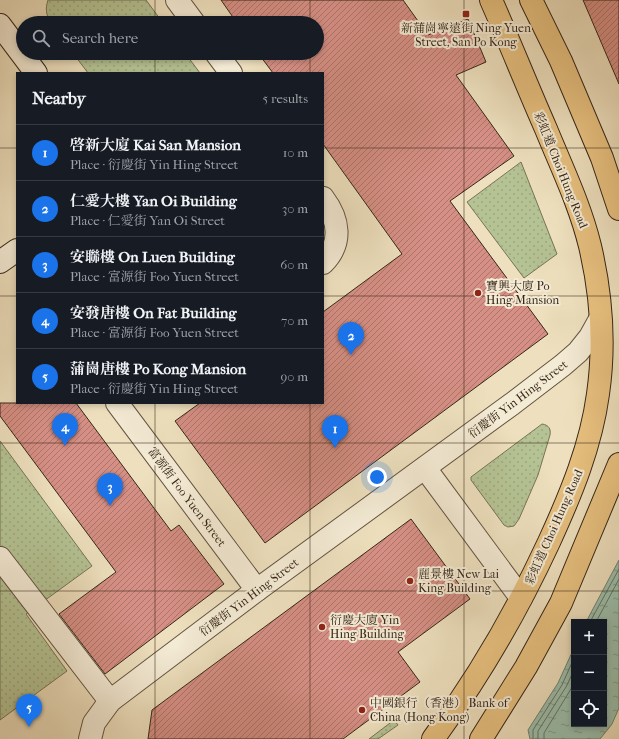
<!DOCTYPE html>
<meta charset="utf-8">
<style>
:root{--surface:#171b24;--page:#242831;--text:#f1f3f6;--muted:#9ea1a6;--line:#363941;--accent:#1a73e8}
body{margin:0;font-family:"IM FELL French Canon","Noto Serif TC",serif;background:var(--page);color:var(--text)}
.controls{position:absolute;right:12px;bottom:12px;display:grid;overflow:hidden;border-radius:0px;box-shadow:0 2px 6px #0003}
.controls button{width:36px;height:36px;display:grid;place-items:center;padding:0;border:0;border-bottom:1px solid var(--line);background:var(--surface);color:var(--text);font:20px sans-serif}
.you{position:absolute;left:377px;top:477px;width:14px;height:14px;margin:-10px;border:3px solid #fff;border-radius:50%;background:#1a73e8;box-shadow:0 0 0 6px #1a73e833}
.badge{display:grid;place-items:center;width:26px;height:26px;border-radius:50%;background:var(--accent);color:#fff;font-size:13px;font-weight:700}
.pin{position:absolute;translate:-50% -33px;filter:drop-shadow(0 1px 2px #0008)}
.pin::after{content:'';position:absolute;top:21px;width:14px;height:12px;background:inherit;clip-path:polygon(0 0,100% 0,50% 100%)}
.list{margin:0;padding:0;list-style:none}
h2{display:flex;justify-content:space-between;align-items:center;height:52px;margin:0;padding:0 16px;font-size:17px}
h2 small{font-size:13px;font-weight:400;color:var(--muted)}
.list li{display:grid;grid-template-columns:26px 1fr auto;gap:12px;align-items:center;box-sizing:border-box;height:56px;padding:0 16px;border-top:1px solid var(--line)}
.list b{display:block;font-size:15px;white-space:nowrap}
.list p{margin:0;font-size:13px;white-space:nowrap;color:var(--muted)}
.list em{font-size:13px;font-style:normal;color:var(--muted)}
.icon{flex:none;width:22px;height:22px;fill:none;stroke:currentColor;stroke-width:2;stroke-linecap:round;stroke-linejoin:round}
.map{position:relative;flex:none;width:619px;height:739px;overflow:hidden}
.search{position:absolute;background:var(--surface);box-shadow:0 2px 6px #0003;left:16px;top:16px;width:308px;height:44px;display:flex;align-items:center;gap:10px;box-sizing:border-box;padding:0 14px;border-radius:22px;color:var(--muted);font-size:15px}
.panel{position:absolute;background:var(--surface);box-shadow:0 2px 6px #0003;left:16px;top:72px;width:308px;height:332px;border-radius:0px}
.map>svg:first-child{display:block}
.park{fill:url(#park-dots);stroke:#757456}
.water{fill:url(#water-ripples);stroke:#728170}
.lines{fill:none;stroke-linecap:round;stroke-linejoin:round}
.shore{stroke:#687262;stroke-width:1}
.building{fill:url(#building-hatch);stroke:#352618}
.street-casing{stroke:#635442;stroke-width:24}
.secondary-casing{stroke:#352618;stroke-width:24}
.primary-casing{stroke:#352618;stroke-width:24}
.street{stroke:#f4ebd5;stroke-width:22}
.secondary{stroke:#f4ebd5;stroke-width:22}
.primary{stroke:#e7c07f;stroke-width:22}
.grid{fill:none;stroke:#352618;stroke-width:1;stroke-opacity:0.55}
.poi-dot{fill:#8f2418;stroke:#f4ebd5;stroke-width:1.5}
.labels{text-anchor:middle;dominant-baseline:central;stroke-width:4;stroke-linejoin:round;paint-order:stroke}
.poi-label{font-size:12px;fill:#352618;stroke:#f4ebd5;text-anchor:start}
.street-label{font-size:12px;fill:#352618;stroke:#f4ebd5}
</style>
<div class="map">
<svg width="619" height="739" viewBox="0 0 619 739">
<defs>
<pattern id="park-dots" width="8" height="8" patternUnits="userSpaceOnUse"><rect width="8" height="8" fill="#b5c394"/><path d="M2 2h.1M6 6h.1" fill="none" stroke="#9ca77f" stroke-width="1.8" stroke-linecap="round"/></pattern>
<pattern id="water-ripples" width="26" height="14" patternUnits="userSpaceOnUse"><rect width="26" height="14" fill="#9bbeab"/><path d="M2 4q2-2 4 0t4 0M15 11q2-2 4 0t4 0" fill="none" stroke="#7f9a8a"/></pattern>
<pattern id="building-hatch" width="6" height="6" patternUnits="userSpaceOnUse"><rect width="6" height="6" fill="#d68f85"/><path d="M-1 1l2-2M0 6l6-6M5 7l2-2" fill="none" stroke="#ae756c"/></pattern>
</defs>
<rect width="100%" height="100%" fill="#eee0be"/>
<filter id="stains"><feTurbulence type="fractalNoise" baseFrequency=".005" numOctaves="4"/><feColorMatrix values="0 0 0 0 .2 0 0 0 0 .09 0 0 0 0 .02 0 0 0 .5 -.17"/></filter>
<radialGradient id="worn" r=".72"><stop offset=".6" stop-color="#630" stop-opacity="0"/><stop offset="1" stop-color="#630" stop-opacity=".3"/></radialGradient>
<!-- park -->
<g class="park">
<path d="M48 0H146L163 23H51C46 15 45 9 48 0Z"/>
<path d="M73 53H185L200 73H88Z"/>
<path d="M521 162 557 254 524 278 467 202Z"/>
<path d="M542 424C549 425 551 429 550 435L538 475 519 519 514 526 508 527 504 525 471 480V477Z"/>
<path d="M0 441 92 566 26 614 67 671 0 720Z"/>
<path d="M394 720 398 725 378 739H369Z"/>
</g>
<!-- water -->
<path class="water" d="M619 560V708L612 724 600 739H530L528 730 558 683 574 648V724H604V622H586Z"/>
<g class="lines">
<!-- shore -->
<g class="shore">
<path d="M590 622 619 569"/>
<path d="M596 622 619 579"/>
<path d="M533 739V730L562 685 574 658"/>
<path d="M538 739V731L566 687 574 670"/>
<path d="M544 739V733L574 684"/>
</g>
</g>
<!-- building -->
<g class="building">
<path d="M221 0H403L428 35 468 19 486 62 456 75 514 156 450 201 548 334 265 543 175 421 200 403H323V312L402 254 323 144V73H273L258 53H317V23H237Z"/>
<path d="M583 0H619V84Z"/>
<path d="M0 403H76L171 531 179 525 224 584 105 674 59 614 116 572 0 416Z"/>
<path d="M411 519 470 599 398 652 420 682 343 739H148L152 710Z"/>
</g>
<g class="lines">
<defs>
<g id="street">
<path d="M177 0 194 23"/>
<path d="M216 53 231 73"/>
<path d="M323 198C339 219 343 243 323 263"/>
<path d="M117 403 257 590"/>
<path d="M425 468 521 598"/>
<path d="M0 558 110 701"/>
<path d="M90 739 94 723 110 701 257 590 512 404 563 365 578 352 590 337 600 319"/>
</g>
<g id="secondary">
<path d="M0 25 36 73"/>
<path d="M0 262 17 250"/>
</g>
<g id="primary">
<path d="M531 0 561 61 602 158 619 209"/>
<path d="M433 739C479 677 517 611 549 542 571 494 591 446 598 394 605 346 601 293 590 246 580 205 562 168 546 129 527 86 510 43 491 0"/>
<path d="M481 739 526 667 561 603 619 464"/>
</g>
</defs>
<!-- street casing -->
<use href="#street" class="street-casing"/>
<!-- secondary casing -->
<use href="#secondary" class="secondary-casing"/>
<!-- primary casing -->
<use href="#primary" class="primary-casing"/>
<!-- street -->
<use href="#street" class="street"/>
<!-- secondary -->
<use href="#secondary" class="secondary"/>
<!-- primary -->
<use href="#primary" class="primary"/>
</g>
<!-- grid -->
<path class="grid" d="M155 0V23M310 0V23M464 0V739M155 53V73M310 53V73M0 148H17M323 148H619M0 296H17M323 296H619M155 403V739M310 403V739M0 443H619M0 591H619"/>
<!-- markers -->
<g class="poi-dot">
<rect x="462" y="10" width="8" height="8" rx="2"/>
<circle cx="478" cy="293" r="4"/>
<circle cx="410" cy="581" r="4"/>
<circle cx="322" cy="627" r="4"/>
<circle cx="362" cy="710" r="4"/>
</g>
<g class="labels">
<!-- poi labels -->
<g class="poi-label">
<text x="466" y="28" text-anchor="middle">新蒲崗寧遠街 Ning Yuen<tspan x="466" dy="14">Street, San Po Kong</tspan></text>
<text x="486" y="286">寶興大廈 Po<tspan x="486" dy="14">Hing Mansion</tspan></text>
<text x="418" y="574">麗景樓 New Lai<tspan x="418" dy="14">King Building</tspan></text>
<text x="330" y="620">衍慶大廈 Yin<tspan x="330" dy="14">Hing Building</tspan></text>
<text x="370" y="703">中國銀行（香港） Bank of<tspan x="370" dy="14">China (Hong Kong)</tspan></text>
</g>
<!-- street labels -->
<g class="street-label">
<text transform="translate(561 170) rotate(68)">彩虹道 Choi Hung Road</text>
<text transform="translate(518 399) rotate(-37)">衍慶街 Yin Hing Street</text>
<text transform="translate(187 497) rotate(53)">富源街 Foo Yuen Street</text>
<text transform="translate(554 527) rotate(-66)">彩虹道 Choi Hung Road</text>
<text transform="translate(249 597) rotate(-37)">衍慶街 Yin Hing Street</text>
</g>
</g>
<rect width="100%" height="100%" filter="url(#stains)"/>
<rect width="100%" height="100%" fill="url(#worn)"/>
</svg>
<div class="controls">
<button>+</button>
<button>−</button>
<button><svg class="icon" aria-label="locate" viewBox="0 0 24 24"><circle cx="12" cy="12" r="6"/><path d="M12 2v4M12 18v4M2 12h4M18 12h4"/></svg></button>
</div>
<div class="you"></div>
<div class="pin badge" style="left:335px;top:448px">1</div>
<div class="pin badge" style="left:351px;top:355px">2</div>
<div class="pin badge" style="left:110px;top:506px">3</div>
<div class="pin badge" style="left:65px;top:446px">4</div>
<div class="pin badge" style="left:29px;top:727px">5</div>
<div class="search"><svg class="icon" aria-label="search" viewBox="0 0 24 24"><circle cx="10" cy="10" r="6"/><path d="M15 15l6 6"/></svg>Search here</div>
<section class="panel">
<h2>Nearby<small>5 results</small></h2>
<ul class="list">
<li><span class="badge">1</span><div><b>啓新大廈 Kai San Mansion</b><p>Place · 衍慶街 Yin Hing Street</p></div><em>10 m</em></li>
<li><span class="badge">2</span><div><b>仁愛大樓 Yan Oi Building</b><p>Place · 仁愛街 Yan Oi Street</p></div><em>30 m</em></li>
<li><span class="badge">3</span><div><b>安聯樓 On Luen Building</b><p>Place · 富源街 Foo Yuen Street</p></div><em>60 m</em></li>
<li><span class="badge">4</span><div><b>安發唐樓 On Fat Building</b><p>Place · 富源街 Foo Yuen Street</p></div><em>70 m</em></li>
<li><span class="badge">5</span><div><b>蒲崗唐樓 Po Kong Mansion</b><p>Place · 衍慶街 Yin Hing Street</p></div><em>90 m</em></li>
</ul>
</section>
</div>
